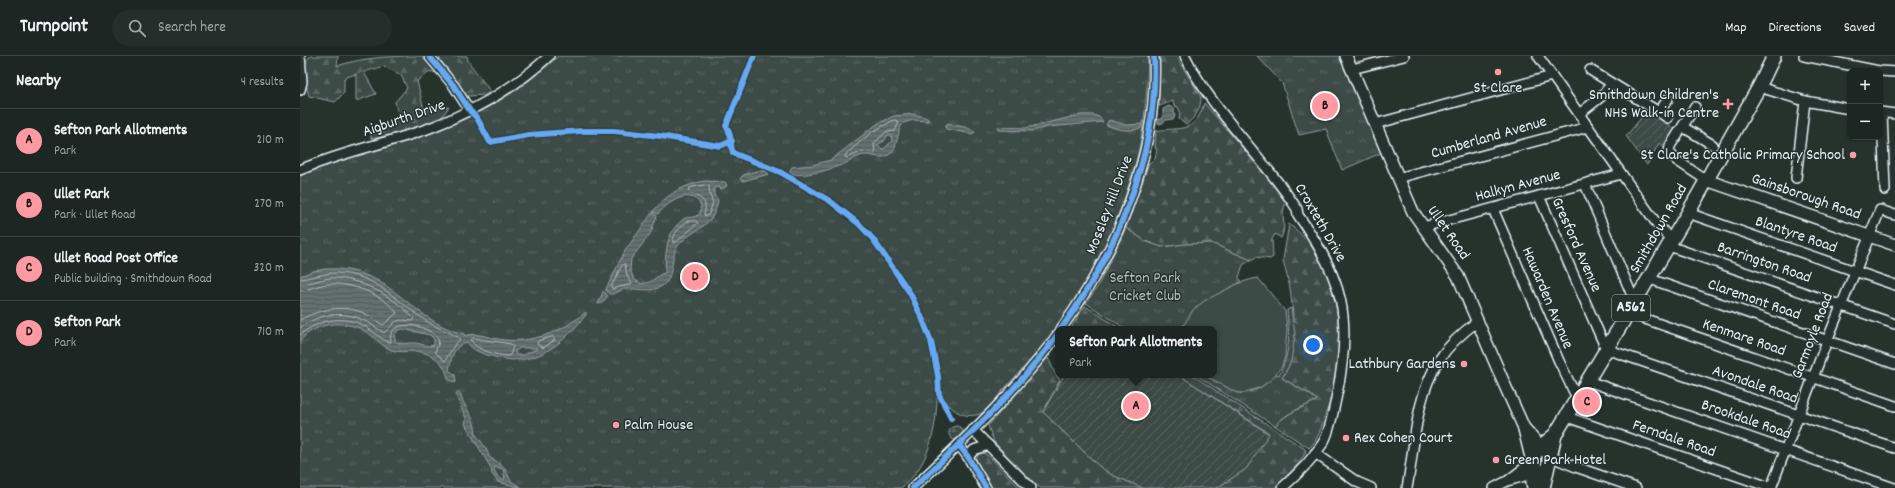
<!DOCTYPE html>
<meta charset="utf-8">
<style>
:root{--surface:#1c2622;--page:#252e2a;--text:#f1f3f6;--muted:#a0a5a5;--line:#3a4340;--accent:#ff9aa2}
body{margin:0;font-family:Dekko,sans-serif;background:var(--page);color:var(--text)}
.controls{position:absolute;right:12px;top:12px;display:grid;overflow:hidden;border-radius:8px;box-shadow:0 1px 3px #0004}
.controls button{width:36px;height:36px;display:grid;place-items:center;padding:0;border:0;border-bottom:1px solid var(--line);background:var(--surface);color:var(--text);font:20px sans-serif}
.you{position:absolute;left:1013px;top:289px;width:14px;height:14px;margin:-10px;border:3px solid #fff;border-radius:50%;background:#1a73e8;box-shadow:0 0 0 6px #1a73e833}
.badge{display:grid;place-items:center;width:26px;height:26px;border-radius:50%;background:var(--accent);color:#111;font-size:13px;font-weight:700}
.pin{position:absolute;translate:-50% -50%;border:2px solid #fff;box-shadow:0 1px 4px #0006}
.popup{position:absolute;left:755px;top:270px;width:162px;height:52px;box-sizing:border-box;display:grid;place-content:center;border-radius:8px;background:var(--surface);filter:drop-shadow(0 1px 3px #0005);font-size:13px;white-space:nowrap;color:var(--muted)}
.popup b{font-size:15px;color:var(--text)}
.popup::after{content:'';position:absolute;left:50%;top:100%;margin-left:-8px;border:8px solid transparent;border-top-color:var(--surface)}
.list{margin:0;padding:0;list-style:none}
h2{display:flex;justify-content:space-between;align-items:center;height:52px;margin:0;padding:0 16px;font-size:17px}
h2 small{font-size:13px;font-weight:400;color:var(--muted)}
.list li{display:grid;grid-template-columns:26px 1fr auto;gap:12px;align-items:center;box-sizing:border-box;height:64px;padding:0 16px;border-top:1px solid var(--line)}
.list b{display:block;font-size:15px;white-space:nowrap}
.list p{margin:0;font-size:13px;white-space:nowrap;color:var(--muted)}
.list em{font-size:13px;font-style:normal;color:var(--muted)}
.icon{flex:none;width:22px;height:22px;fill:none;stroke:currentColor;stroke-width:2;stroke-linecap:round;stroke-linejoin:round}
.map{position:relative;flex:none;width:1595px;height:432px;overflow:hidden}
header{display:flex;align-items:center;gap:24px;box-sizing:border-box;height:56px;padding:0 20px;background:var(--surface);border-bottom:1px solid var(--line)}
header strong{font-size:19px}
nav{display:flex;gap:22px;margin-inline-start:auto;font-size:14px}
.search{width:280px;height:36px;background:var(--page);display:flex;align-items:center;gap:10px;box-sizing:border-box;padding:0 14px;border-radius:22px;color:var(--muted);font-size:15px}
main{display:flex}
aside{flex:1;background:var(--surface)}
.map>svg:first-child{display:block}
.grass{fill:#3e4b47;stroke:#939ea0}
.forest{fill:url(#forest-firs);stroke:#939ea0}
.park{fill:url(#park-tufts);stroke:#939ea0}
.garden{fill:url(#garden-furrows);stroke:#939ea0}
.water{fill:url(#water-rules);stroke:#98a3a5;fill-rule:evenodd}
.lines{fill:none;stroke-linecap:round;stroke-linejoin:round}
.shore{stroke:#b3bdc0;stroke-width:1}
.minor-casing{stroke:#e8f1f8;stroke-width:12}
.major-casing{stroke:#e8f1f8;stroke-width:14}
.highway-casing{stroke:#e8f1f8;stroke-width:16}
.minor{stroke:#26332d;stroke-width:9}
.major{stroke:#26332d;stroke-width:11}
.highway{stroke:#26332d;stroke-width:13}
.cycleway-casing{stroke:#26332d;stroke-width:8}
.cycleway{stroke:#66a8f1;stroke-width:6}
.poi-dot{fill:#ff9aa2;stroke:#26332d;stroke-width:1.5}
.labels{text-anchor:middle;dominant-baseline:central;stroke-width:3;stroke-linejoin:round;paint-order:stroke}
.shield{fill:#26332d;stroke:#aeb8bb;stroke-width:1}
.shield-label{font-size:15px;font-weight:bold;fill:#e8f1f8}
.poi-label{font-size:16px;fill:#e8f1f8;stroke:#26332d;text-anchor:end}
.street-label{font-size:16px;fill:#e8f1f8;stroke:#26332d}
.park-label{font-size:16px;fill:#b5bfc3;stroke:#26332d}
</style>
<header>
<strong>Turnpoint</strong>
<div class="search"><svg class="icon" aria-label="search" viewBox="0 0 24 24"><circle cx="10" cy="10" r="6"/><path d="M15 15l6 6"/></svg>Search here</div>
<nav><a>Map</a><a>Directions</a><a>Saved</a></nav>
</header>
<main>
<aside>
<h2>Nearby<small>4 results</small></h2>
<ul class="list">
<li><span class="badge">A</span><div><b>Sefton Park Allotments</b><p>Park</p></div><em>210 m</em></li>
<li><span class="badge">B</span><div><b>Ullet Park</b><p>Park · Ullet Road</p></div><em>270 m</em></li>
<li><span class="badge">C</span><div><b>Ullet Road Post Office</b><p>Public building · Smithdown Road</p></div><em>320 m</em></li>
<li><span class="badge">D</span><div><b>Sefton Park</b><p>Park</p></div><em>710 m</em></li>
</ul>
</aside>
<div class="map">
<svg width="1595" height="432" viewBox="0 0 1595 432">
<defs>
<pattern id="forest-firs" width="22" height="20" patternUnits="userSpaceOnUse"><rect width="22" height="20" fill="#3e4b47"/><path d="M5 1l3.5 6h-7zM16 11l3.5 6h-7z" fill="#5a6562"/></pattern>
<pattern id="park-tufts" width="24" height="20" patternUnits="userSpaceOnUse"><rect width="24" height="20" fill="#3e4b47"/><path d="M3 7l-1-3M5 7V3M7 7l1-3M15 17l-1-3M17 17v-4M19 17l1-3" fill="none" stroke="#5a6562"/></pattern>
<pattern id="garden-furrows" width="10" height="10" patternUnits="userSpaceOnUse"><rect width="10" height="10" fill="#3e4b47"/><path d="M-1 1l2-2M0 10L10 0M9 11l2-2" fill="none" stroke="#5a6562"/></pattern>
<pattern id="water-rules" width="6" height="5" patternUnits="userSpaceOnUse"><rect width="6" height="5" fill="#636f6d"/><path d="M0 2.5h6" fill="none" stroke="#535a5a"/></pattern>
</defs>
<rect width="100%" height="100%" fill="#26332d"/>
<filter id="ink" filterUnits="userSpaceOnUse"><feTurbulence type="fractalNoise" baseFrequency=".025" numOctaves="2"/><feDisplacementMap in="SourceGraphic" scale="8" xChannelSelector="R" yChannelSelector="G"/><feConvolveMatrix kernelMatrix="1 2 1 2 8 2 1 2 1" color-interpolation-filters="sRGB"/></filter>
<g filter="url(#ink)">
<!-- grass -->
<path class="grass" d="M958 222 985 255 987 273 985 300 982 310 972 323 961 331 943 337H937L904 319H914V273H881C884 266 887 260 892 255 905 240 939 225 958 222Z"/>
<!-- forest -->
<g class="forest">
<path d="M11 0H38L37 10C66 0 98 0 129 0L138 18 130 15 117 25 124 54 149 51 141 62 107 75 71 83V74L99 62 95 46 107 32 101 19 84 10 64 16 76 38 56 45V18L44 22V37L35 46 9 40 1 8Z"/>
<path d="M141 0H167L168 5 190 35 186 39 167 40 139 2Z"/>
<path d="M860 0H876L901 41C901 54 895 61 886 69L879 63 880 56 878 51 874 50 873 45 859 50Z"/>
<path d="M904 47 966 119 986 147C979 159 988 168 981 182L975 178 972 183 973 201 970 203 956 201 951 204 911 187 887 188 861 191 845 185 826 172 849 107 855 103 857 93 855 92 856 75C881 70 895 79 904 47Z"/>
<path d="M989 168C1034 201 1045 267 1037 319 1035 332 1030 345 1026 357 1022 368 1018 386 1009 392L975 370C986 357 1002 352 1017 344L1011 339 982 322 991 306 993 257 990 232 983 204Z"/>
<path d="M785 250 821 273H809L806 271 802 273H776L772 270Z"/>
<path d="M748 302 755 317 760 324 743 356 799 410 812 419 843 432H740L724 418 694 386 688 370Z"/>
<path d="M879 319H892L1005 393 1006 396 998 408 975 432H917L946 413 969 377Z"/>
<circle cx="656" cy="377" r="7"/>
<path d="M682 396 690 401 720 432H691L676 405 678 398Z"/>
</g>
<!-- park -->
<g class="park">
<path d="M258 0H848C847 42 844 85 830 125 819 161 803 197 784 231 763 269 732 303 702 335 697 342 690 354 682 357 667 364 651 356 645 342H637C636 375 629 410 601 432H0V118C22 110 44 101 66 95 87 88 110 84 131 77 178 60 221 35 258 0Z"/>
<path d="M957 0H1039L1081 97 1042 114 1026 73 999 79 982 27Z"/>
<path d="M826 172 845 185 861 191 887 188 911 187 951 204 943 209 939 221 941 226 904 245 893 254 881 273H826L786 247 798 230Z"/>
<path d="M991 252 995 278 991 306 982 322C993 330 1007 335 1017 344 1002 352 986 356 975 370L896 319H904L937 337C952 339 967 329 976 318L979 319C991 297 989 278 987 254Z"/>
</g>
<!-- garden -->
<g class="garden">
<path d="M1347 55 1375 73 1365 91 1359 87 1347 109 1326 80Z"/>
<path d="M764 319H879L969 378 946 413 917 432H843L812 419 799 410 743 356Z"/>
</g>
<!-- water -->
<g class="water">
<path d="M869 50 874 53 875 61 873 63 866 64 861 68 858 67V64L863 62V53Z"/>
<path d="M614 58 627 62 629 65 613 64 603 67C596 76 599 91 590 98 581 105 573 98 564 99 557 100 550 106 544 108 532 113 503 122 490 117V114L492 111 512 109 531 104 577 68 594 60ZM588 79H591L592 85 584 93 580 92 577 89 584 85Z"/>
<path d="M780 59C788 59 799 57 803 66L748 71 732 75 698 74V71L726 72Z"/>
<path d="M809 64 826 69 843 68 841 72C827 76 819 74 806 69Z"/>
<path d="M648 67 672 73 675 76 672 78 646 73 645 70Z"/>
<path d="M457 115H465L469 118 443 125 440 123 443 119Z"/>
<path d="M405 125 425 126 427 130 422 133 417 131 414 132V139L418 144C417 149 415 157 412 161 403 174 386 178 377 191 370 202 375 221 362 230 351 237 338 232 326 233 320 233 316 239 309 238L306 234 307 231 325 195 352 157 357 160 350 178 331 203 330 214 334 223 341 228 350 226 361 218 365 217C366 195 365 176 385 162L394 161 400 158 401 149C390 131 368 146 358 158L353 156C365 139 385 128 405 125Z"/>
<path d="M26 213C91 209 109 265 164 278L165 280C176 276 186 281 198 283 229 289 262 276 286 256V259C260 291 233 313 191 300 182 298 172 294 167 286 154 289 151 302 149 314L155 319 156 326 155 327 148 323C145 305 131 296 113 295 106 295 99 297 92 294 82 291 74 280 65 275 44 263 15 266 0 285V220L13 215ZM103 273 130 279 134 283V289C126 292 120 286 112 287 106 287 102 289 96 286L94 280 98 274ZM220 292H236L237 293 223 299H216L215 295Z"/>
<path d="M303 236H304L308 240 302 247 298 248Z"/>
<path d="M157 336 160 337C163 351 176 361 176 379 181 385 188 394 189 401L204 411 211 425 222 432 198 426 192 418 191 412 165 368 166 362 156 340ZM195 411 203 413 205 423 203 424 198 421 194 414Z"/>
</g>
<g class="lines">
<!-- shore -->
<g class="shore">
<path d="M595 64 599 66 595 75 586 76 574 87 575 97 563 95 547 102 545 101 546 98 572 76Z"/>
<path d="M405 129 409 130 410 140 413 146 409 158 407 160 404 159C409 140 397 143 388 135L390 132Z"/>
<path d="M388 165H396L398 167 375 187H373C372 179 381 169 388 165Z"/>
<path d="M325 208 327 220 332 228 312 233 311 231 322 209Z"/>
<path d="M0 223C12 222 23 217 36 217 75 217 98 247 128 266 135 271 157 279 160 283L153 291 145 305 135 296 139 286C136 269 85 259 91 286L89 287C81 283 74 276 66 271 45 258 19 263 0 279"/>
<path d="M0 228C12 228 24 221 36 222 62 223 98 243 114 263L112 265C94 262 95 267 84 277 77 273 71 267 63 264 43 254 17 258 0 272"/>
<path d="M0 234C9 234 18 229 27 228 50 226 83 238 97 257L83 269C76 265 71 260 64 257 43 248 19 253 0 264"/>
<path d="M253 281 255 284 243 292 237 288 238 285Z"/>
<path d="M173 282 211 288 213 291 210 299 208 300C197 299 176 295 171 284Z"/>
</g>
<defs>
<g id="minor">
<path d="M129 0 154 30 170 55"/>
<path d="M885 0C913 57 963 100 997 153L998 159C1043 222 1053 262 1037 338 1034 352 1030 376 1023 387 1012 404 997 419 982 432"/>
<path d="M1238 0 1357 168 1372 185"/>
<path d="M1504 0 1579 15"/>
<path d="M1052 13 1104 0"/>
<path d="M1290 14 1359 56 1368 43"/>
<path d="M1580 15 1595 16"/>
<path d="M1459 31 1505 45 1550 53"/>
<path d="M0 34 2 26 0 0"/>
<path d="M1395 51 1370 90 1369 96 1376 104 1406 124"/>
<path d="M1359 56 1368 62"/>
<path d="M1580 56 1595 58"/>
<path d="M1582 57 1585 134"/>
<path d="M1279 58 1302 40 1311 28"/>
<path d="M1075 68 1252 20"/>
<path d="M1383 71 1413 89"/>
<path d="M0 114C41 96 85 88 127 73 172 56 214 33 249 0"/>
<path d="M1098 122 1288 71"/>
<path d="M1496 122 1505 45"/>
<path d="M1285 128 1331 237 1336 243"/>
<path d="M1239 140 1306 293 1595 392"/>
<path d="M1193 153 1259 305 1274 336 1279 340"/>
<path d="M1388 157 1595 229"/>
<path d="M1123 171 1321 118"/>
<path d="M1369 190 1595 268"/>
<path d="M1350 223 1595 308"/>
<path d="M1328 257 1595 350"/>
<path d="M761 273C817 195 859 97 854 0"/>
<path d="M1288 325 1594 432"/>
<path d="M1267 361 1472 432"/>
<path d="M673 374 731 432"/>
<path d="M659 389 668 401 686 432"/>
<path d="M1015 397 1057 426 1071 432"/>
<path d="M668 401 674 394 688 389"/>
<path d="M1247 403 1249 400 1276 411 1336 432"/>
<path d="M1210 423 1232 406"/>
<path d="M613 432C664 384 717 335 758 278"/>
<path d="M1107 432C1115 389 1115 342 1139 304 1149 288 1163 276 1178 265"/>
<path d="M1194 432 1207 425 1236 417"/>
<path d="M1471 432 1527 285 1580 154 1595 159"/>
</g>
<g id="major">
<path d="M1046 0 1113 156 1158 220 1206 332 1224 372 1247 397"/>
<path d="M1406 124 1595 189"/>
<path d="M1224 373 1232 406 1239 415"/>
</g>
<g id="highway">
<path d="M1234 432C1229 403 1231 397 1255 379"/>
<path d="M1243 432 1255 379 1388 157 1459 31 1474 0"/>
</g>
</defs>
<!-- minor casing -->
<use href="#minor" class="minor-casing"/>
<!-- major casing -->
<use href="#major" class="major-casing"/>
<!-- highway casing -->
<use href="#highway" class="highway-casing"/>
<!-- minor -->
<use href="#minor" class="minor"/>
<!-- major -->
<use href="#major" class="major"/>
<!-- highway -->
<use href="#highway" class="highway"/>
<defs>
<g id="cycleway">
<path d="M129 0 154 30 170 55 177 62 190 86 229 79 281 75H314L360 80 420 90 432 85"/>
<path d="M454 0 426 70C433 79 429 87 433 97L480 116 530 145 559 168 573 183 610 237 622 262 631 285 638 320 639 338 651 362"/>
<path d="M761 273C817 195 859 97 854 0"/>
<path d="M659 389 668 401 686 432"/>
<path d="M613 432C664 384 717 335 758 278"/>
</g>
</defs>
<!-- cycleway casing -->
<use href="#cycleway" class="cycleway-casing"/>
<!-- cycleway -->
<use href="#cycleway" class="cycleway"/>
</g>
</g>
<!-- markers -->
<g class="poi-dot">
<circle cx="1198" cy="16" r="4"/>
<path d="M1426 42h4v4h4v4h-4v4h-4v-4h-4v-4h4z"/>
<circle cx="1553" cy="99" r="4"/>
<circle cx="1164" cy="308" r="4"/>
<circle cx="316" cy="369" r="4"/>
<circle cx="1046" cy="382" r="4"/>
<circle cx="1196" cy="404" r="4"/>
</g>
<g class="labels">
<!-- shield labels -->
<rect class="shield" x="1312" y="239" width="38" height="26" rx="3"/>
<g class="shield-label">
<text x="1331" y="252">A562</text>
</g>
<!-- poi labels -->
<g class="poi-label">
<text x="1198" y="32" text-anchor="middle">St Clare</text>
<text x="1419" y="39">Smithdown Children's<tspan x="1419" dy="18">NHS Walk-in Centre</tspan></text>
<text x="1545" y="99">St Clare's Catholic Primary School</text>
<text x="1156" y="308">Lathbury Gardens</text>
<text x="324" y="369" text-anchor="start">Palm House</text>
<text x="1054" y="382" text-anchor="start">Rex Cohen Court</text>
<text x="1204" y="404" text-anchor="start">Green Park Hotel</text>
</g>
<!-- street labels -->
<g class="street-label">
<text transform="translate(104 63) rotate(-19)">Aigburth Drive</text>
<text transform="translate(1189 82) rotate(-16)">Cumberland Avenue</text>
<text transform="translate(1218 130) rotate(-15)">Halkyn Avenue</text>
<text transform="translate(1506 141) rotate(19)">Gainsborough Road</text>
<text transform="translate(810 149) rotate(-69)">Mossley Hill Drive</text>
<text transform="translate(1020 167) rotate(60)">Croxteth Drive</text>
<text transform="translate(1359 173) rotate(-60)">Smithdown Road</text>
<text transform="translate(1148 177) rotate(55)">Ullet Road</text>
<text transform="translate(1496 179) rotate(19)">Blantyre Road</text>
<text transform="translate(1276 189) rotate(66)">Gresford Avenue</text>
<text transform="translate(1464 207) rotate(19)">Barrington Road</text>
<text transform="translate(1247 242) rotate(67)">Hawarden Avenue</text>
<text transform="translate(1454 244) rotate(19)">Claremont Road</text>
<text transform="translate(1513 280) rotate(-69)">Garmoyle Road</text>
<text transform="translate(1444 282) rotate(19)">Kenmare Road</text>
<text transform="translate(1455 329) rotate(19)">Avondale Road</text>
<text transform="translate(1446 364) rotate(19)">Brookdale Road</text>
<text transform="translate(1374 383) rotate(19)">Ferndale Road</text>
</g>
<!-- park labels -->
<g class="park-label">
<text x="845" y="222">Sefton Park<tspan x="845" dy="18">Cricket Club</tspan></text>
</g>
</g>
</svg>
<div class="controls">
<button>+</button>
<button>−</button>
</div>
<div class="you"></div>
<div class="pin badge" style="left:836px;top:350px">A</div>
<div class="popup"><b>Sefton Park Allotments</b>Park</div>
<div class="pin badge" style="left:1025px;top:50px">B</div>
<div class="pin badge" style="left:1287px;top:346px">C</div>
<div class="pin badge" style="left:395px;top:221px">D</div>
</div>
</main>
